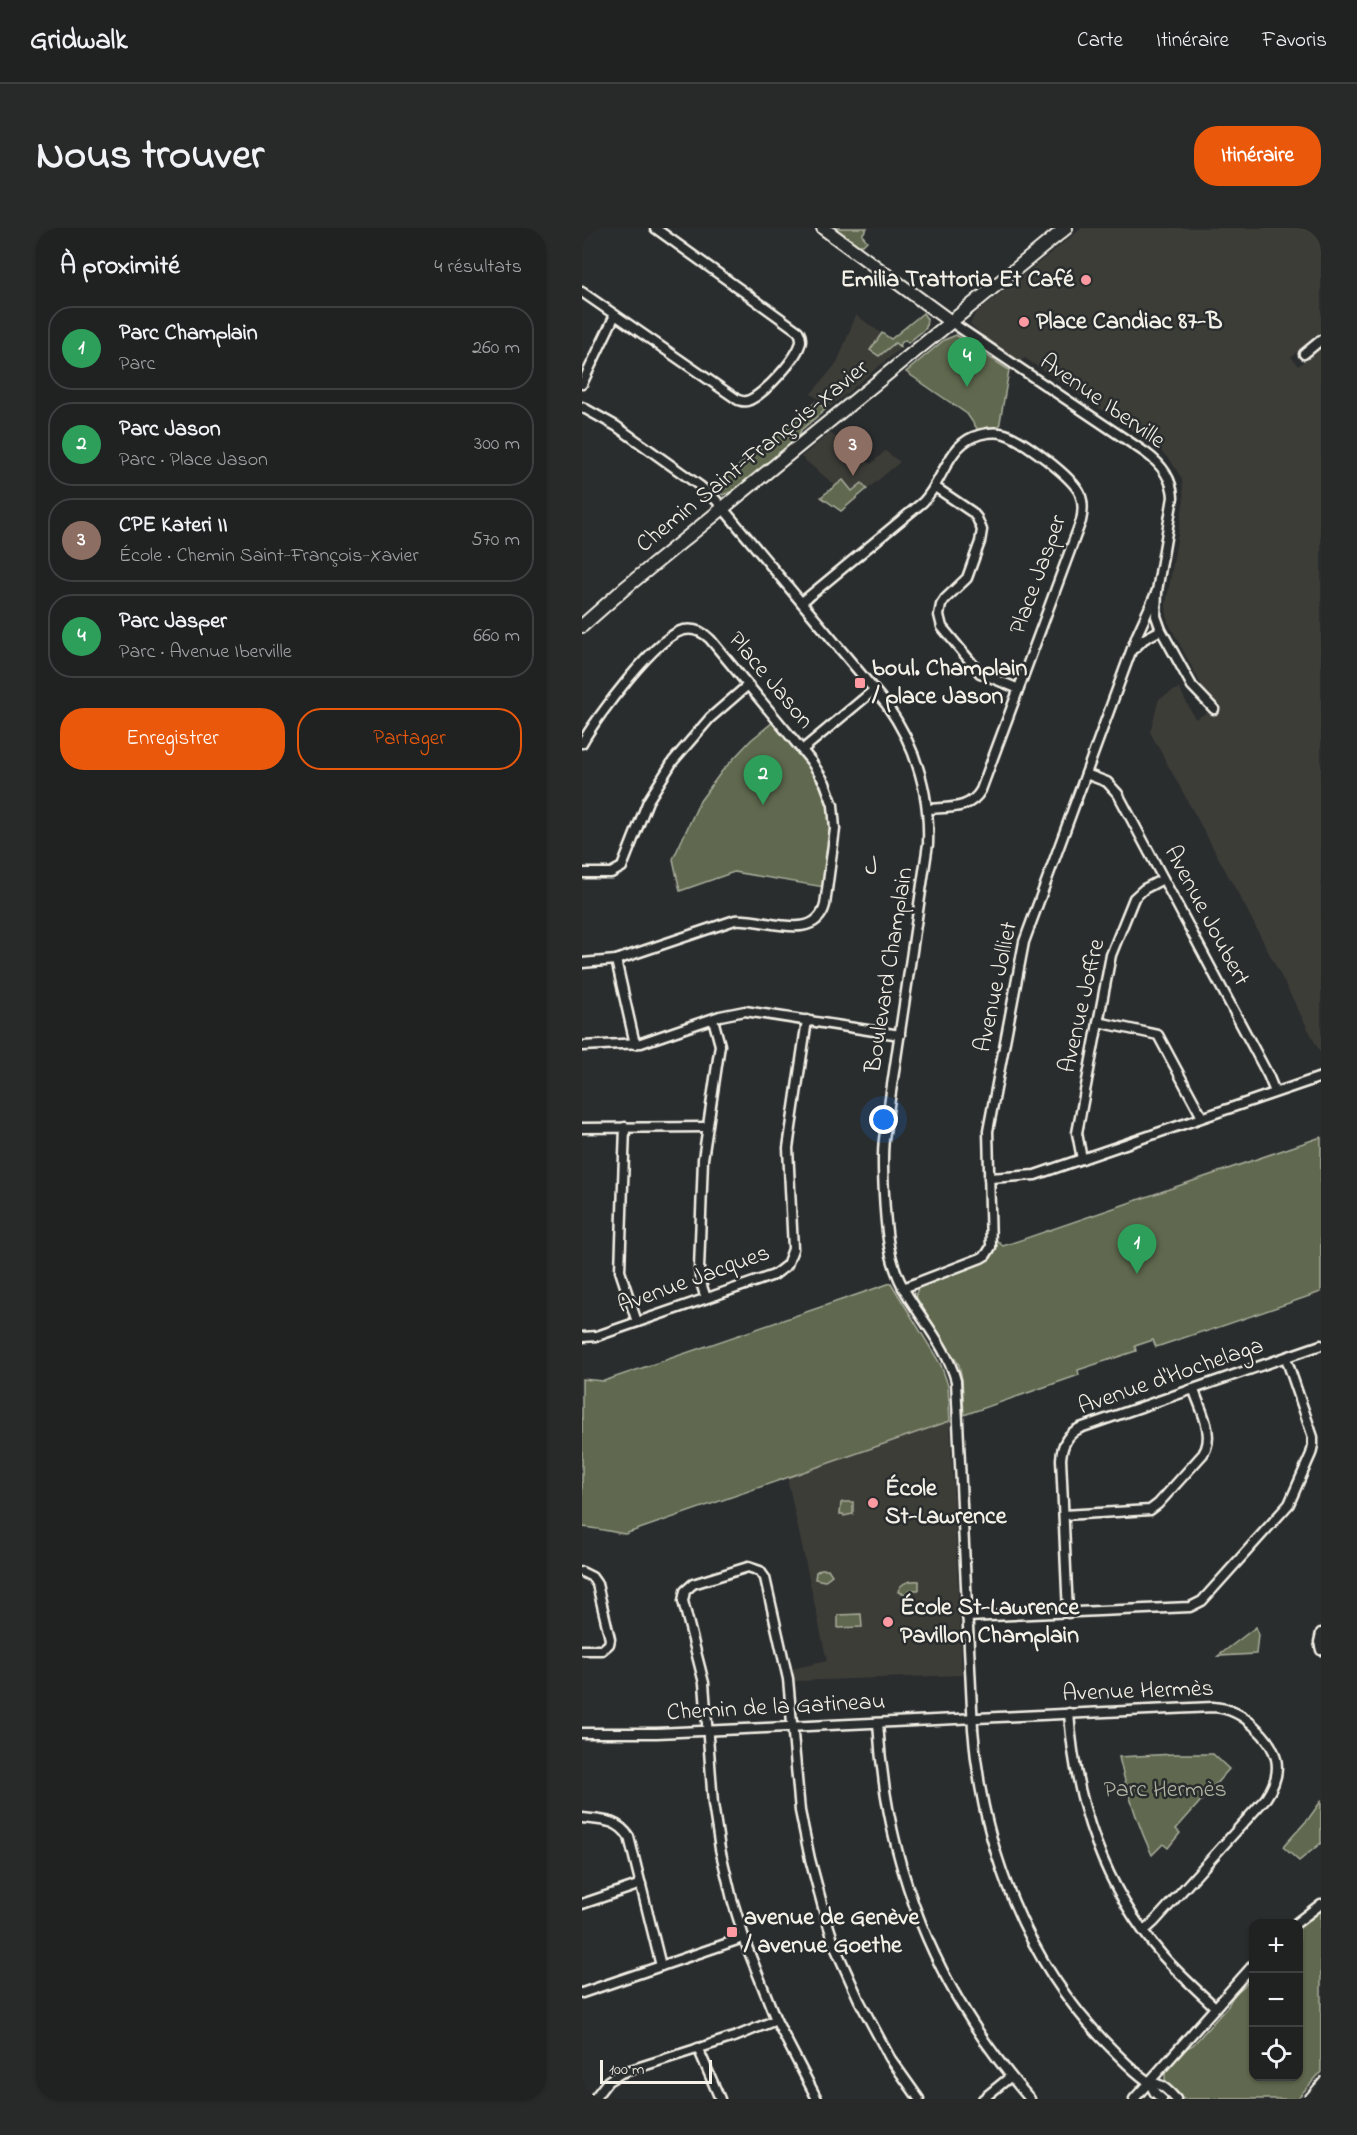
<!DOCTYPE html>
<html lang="fr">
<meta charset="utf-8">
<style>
:root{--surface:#202222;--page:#282a2a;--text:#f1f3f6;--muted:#a2a4a5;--line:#3d3f40;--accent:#ea580c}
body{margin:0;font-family:"Indie Flower",sans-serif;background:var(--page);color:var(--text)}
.controls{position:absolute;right:18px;bottom:18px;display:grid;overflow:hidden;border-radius:12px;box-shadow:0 2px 4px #0004}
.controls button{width:54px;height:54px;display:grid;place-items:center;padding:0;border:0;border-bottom:2px solid var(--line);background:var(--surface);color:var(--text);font:30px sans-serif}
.scale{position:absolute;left:18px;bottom:15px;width:112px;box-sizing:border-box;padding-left:6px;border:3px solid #f4f1e8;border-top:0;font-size:16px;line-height:21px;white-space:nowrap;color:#f4f1e8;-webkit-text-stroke:4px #2a2d2e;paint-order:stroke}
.you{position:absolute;left:302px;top:892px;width:21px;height:21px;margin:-15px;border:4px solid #fff;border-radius:50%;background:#1a73e8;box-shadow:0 0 0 9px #1a73e833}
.badge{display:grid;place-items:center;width:39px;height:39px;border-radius:50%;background:var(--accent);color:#fff;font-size:20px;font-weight:700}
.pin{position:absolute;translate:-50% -50px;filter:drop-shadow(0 2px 3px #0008)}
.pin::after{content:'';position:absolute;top:32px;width:21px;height:18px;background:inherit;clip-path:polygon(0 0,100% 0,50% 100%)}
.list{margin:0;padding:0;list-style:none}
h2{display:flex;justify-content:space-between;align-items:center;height:78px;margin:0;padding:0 24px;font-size:26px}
h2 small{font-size:20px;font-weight:400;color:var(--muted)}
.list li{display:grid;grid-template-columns:39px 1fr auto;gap:18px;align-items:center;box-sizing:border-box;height:84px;margin:0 12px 12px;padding:0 12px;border:2px solid var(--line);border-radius:24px}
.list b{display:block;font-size:22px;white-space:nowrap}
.list p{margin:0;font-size:20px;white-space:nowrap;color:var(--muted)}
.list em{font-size:20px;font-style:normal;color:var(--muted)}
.actions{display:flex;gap:12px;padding:18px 24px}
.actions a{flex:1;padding:14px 0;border:2px solid var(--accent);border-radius:24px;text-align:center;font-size:21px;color:var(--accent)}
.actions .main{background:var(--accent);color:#fff}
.icon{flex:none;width:33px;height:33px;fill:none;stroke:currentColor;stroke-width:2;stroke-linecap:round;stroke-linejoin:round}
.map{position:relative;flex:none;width:739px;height:1871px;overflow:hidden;border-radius:24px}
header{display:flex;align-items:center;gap:36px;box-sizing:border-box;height:84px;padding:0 30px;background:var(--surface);border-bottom:2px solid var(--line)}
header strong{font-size:28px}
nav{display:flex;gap:33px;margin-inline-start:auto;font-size:21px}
.intro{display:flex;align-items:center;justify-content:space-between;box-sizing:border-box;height:144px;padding:0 36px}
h1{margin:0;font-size:42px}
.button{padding:15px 27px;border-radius:24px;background:var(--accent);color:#fff;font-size:21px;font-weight:700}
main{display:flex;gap:36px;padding:0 36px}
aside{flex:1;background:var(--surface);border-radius:24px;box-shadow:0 2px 4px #0004}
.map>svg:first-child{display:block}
.built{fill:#3e3d39}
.green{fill:#60694f;stroke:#aaad9c;stroke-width:1.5}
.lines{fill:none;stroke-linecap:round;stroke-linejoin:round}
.street-casing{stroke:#f4f1e8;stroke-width:13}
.secondary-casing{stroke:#f4f1e8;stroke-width:16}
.street{stroke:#2a2d2e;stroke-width:8}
.secondary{stroke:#2a2d2e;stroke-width:12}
.rail{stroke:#f4f1e8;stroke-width:2}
.poi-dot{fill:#ff9aa2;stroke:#2a2d2e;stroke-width:2}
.labels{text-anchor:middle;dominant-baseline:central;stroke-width:5;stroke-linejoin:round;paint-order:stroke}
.poi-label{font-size:24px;font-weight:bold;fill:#f4f1e8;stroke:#2a2d2e;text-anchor:start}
.street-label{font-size:24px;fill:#f4f1e8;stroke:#2a2d2e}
.park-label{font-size:24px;fill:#b1b4a3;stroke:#2a2d2e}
.neighbourhood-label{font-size:26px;letter-spacing:1.5px;fill:#f4f1e8;stroke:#2a2d2e}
</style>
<header>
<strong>Gridwalk</strong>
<nav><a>Carte</a><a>Itinéraire</a><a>Favoris</a></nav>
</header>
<div class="intro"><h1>Nous trouver</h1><a class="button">Itinéraire</a></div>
<main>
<aside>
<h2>À proximité<small>4 résultats</small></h2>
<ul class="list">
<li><span class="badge" style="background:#2e9e5b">1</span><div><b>Parc Champlain</b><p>Parc</p></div><em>260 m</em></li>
<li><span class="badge" style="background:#2e9e5b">2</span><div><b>Parc Jason</b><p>Parc · Place Jason</p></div><em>300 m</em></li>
<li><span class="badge" style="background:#8d6e63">3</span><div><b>CPE Kateri II</b><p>École · Chemin Saint-François-Xavier</p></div><em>570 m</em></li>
<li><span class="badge" style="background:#2e9e5b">4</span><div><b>Parc Jasper</b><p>Parc · Avenue Iberville</p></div><em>660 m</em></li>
</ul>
<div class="actions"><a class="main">Enregistrer</a><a>Partager</a></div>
</aside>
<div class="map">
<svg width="739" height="1871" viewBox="0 0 739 1871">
<rect width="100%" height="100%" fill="#2a2d2e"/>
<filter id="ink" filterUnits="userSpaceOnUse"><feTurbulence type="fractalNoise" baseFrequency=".0167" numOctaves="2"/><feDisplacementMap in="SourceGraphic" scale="12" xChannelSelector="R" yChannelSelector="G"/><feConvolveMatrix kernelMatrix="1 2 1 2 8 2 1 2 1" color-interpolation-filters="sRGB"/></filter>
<g filter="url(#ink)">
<!-- built -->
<g class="built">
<path d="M500 0H739V104L709 129 716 138 739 120V826L664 680 568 504 577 471 597 460 613 491 632 481 586 394 585 387 584 377 602 271 600 251 589 233 575 219 443 130 438 133 406 112 388 96 393 86Z"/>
<path d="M274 87 319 120 248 179 229 166 255 135Z"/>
<path d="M248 205 289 236 303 223 318 234 259 283 239 269 253 257 219 229Z"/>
<path d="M368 1193 380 1447 212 1453 210 1441 245 1433 205 1249Z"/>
</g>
<!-- green -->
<g class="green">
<path d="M250 0H285L280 7 285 13 281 17H274Z"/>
<path d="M341 85 345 91 344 100 326 115 323 112 317 117 319 120 313 115 297 128 288 122 300 105 309 111Z"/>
<path d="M374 107 427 142 417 200 396 202 385 186 324 144 362 112Z"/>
<path d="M234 174 244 181 219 202 216 210 151 263 141 267 131 259Z"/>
<path d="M261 252 270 263 280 255 285 261 259 283 239 269Z"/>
<path d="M191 494C220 528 250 560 249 608 248 625 244 642 242 659L152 644 98 663 91 631 118 573 140 543 169 512Z"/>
<path d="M739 909V1064L623 1104 622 1103 574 1119 571 1112 553 1118 554 1123 496 1142 497 1147 382 1187 380 1151 377 1137 335 1071 334 1065 337 1059 401 1034 410 1027 415 1013 421 1018Z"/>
<path d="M309 1055 359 1137 366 1157 368 1193 43 1306C28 1304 15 1300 0 1299V1151L22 1153Z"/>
<path d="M261 1274H271V1286L262 1288 261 1286H258L259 1275Z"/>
<path d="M239 1341H246L250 1347 242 1353 233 1351 234 1344Z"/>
<path d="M337 1353V1362H327L324 1366 316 1364C318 1354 329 1352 337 1353Z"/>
<path d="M279 1386 280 1399 256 1400V1387Z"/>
<path d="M674 1399 676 1407 674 1426 636 1428Z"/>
<path d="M592 1526H631L647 1541 594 1601 598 1605 586 1620 581 1616 570 1627C555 1595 545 1564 537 1529Z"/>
<path d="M739 1573V1615L717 1633 701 1619 727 1590Z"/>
<path d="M739 1681V1844L715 1871H600L583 1856V1845L603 1821 611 1817 646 1778C651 1764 662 1759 671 1750L672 1848H716L717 1700Z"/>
</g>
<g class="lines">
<defs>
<g id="street">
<path d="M0 64 156 172C160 173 161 174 165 173 180 169 219 127 219 112 219 107 218 106 216 103L73 0"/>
<path d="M369 94 564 225C579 236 590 250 591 269L575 363 574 388 579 402 610 458 632 481"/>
<path d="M722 126 739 112"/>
<path d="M0 156 33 87"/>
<path d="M0 179 34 198 118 258 134 272 304 476C334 518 348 564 346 616L302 911C300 929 301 948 302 966 304 1004 306 1036 326 1068 342 1094 367 1124 374 1153L391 1501C400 1620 444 1736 530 1821 541 1832 551 1843 564 1852 569 1855 576 1855 581 1859 586 1862 590 1867 594 1871"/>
<path d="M353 259 390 284 395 290 400 302 398 314 385 350 363 371 359 377 357 387 360 399 398 445 437 461"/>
<path d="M220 374 341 274C360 255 365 220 391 209 400 205 413 203 423 206 441 212 491 249 498 266 502 275 501 284 499 293L399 562C388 582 367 579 346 581"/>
<path d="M553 420 562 411 579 402"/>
<path d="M0 515C14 490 75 407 102 402 112 400 121 404 128 411L229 533 243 555 251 577 253 601 243 677C233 716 181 689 153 692L34 732 0 735"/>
<path d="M220 522 292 462"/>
<path d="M504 546 525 554 536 566 686 847 693 864"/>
<path d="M0 645H29L40 639 66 573 91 533 128 490 166 457"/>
<path d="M34 732 53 816"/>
<path d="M516 794 576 807 620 889"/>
<path d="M0 818 59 815 138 788 163 783 318 807"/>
<path d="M43 899 38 1043 55 1094"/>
<path d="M0 900 125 899"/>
<path d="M500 931 495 905 529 727 552 670 562 661 581 651"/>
<path d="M407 950 453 947 739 849"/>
<path d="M321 1060 399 1030 404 1027 409 1019 406 903 442 714 555 407 575 363"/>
<path d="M124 1070 119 1055 117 1041 121 931 138 817 131 791"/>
<path d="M0 1109 15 1108 192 1047 205 1037 211 1021 206 920 225 792"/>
<path d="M482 1287 568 1282 576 1276 621 1226C634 1207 618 1181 612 1162"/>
<path d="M0 1344 10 1349 15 1356 28 1411 27 1416 20 1422H0"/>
<path d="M486 1385 479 1231C480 1217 485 1206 498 1200L739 1117"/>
<path d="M385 1389 608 1379 620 1373 707 1276 729 1226 731 1217V1209L704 1130"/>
<path d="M739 1405 737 1414 739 1422"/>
<path d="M487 1485C493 1574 522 1660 581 1728 597 1746 615 1762 633 1779"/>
<path d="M296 1495C304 1639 353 1762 448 1871"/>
<path d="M0 1505H75L631 1479C648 1480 661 1487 673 1499 696 1520 703 1542 684 1570L572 1694 562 1703"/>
<path d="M0 1590C19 1592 36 1591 47 1609L79 1738"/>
<path d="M0 1676 59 1656"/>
<path d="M713 1696 739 1676"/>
<path d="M0 1765 161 1710"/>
<path d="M116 1820 138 1871"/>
<path d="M567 1854 573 1865 580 1871"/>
<path d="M12 1871 26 1853 39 1845 155 1808 194 1792"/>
<path d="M235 1871 194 1792 165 1719 150 1671 138 1621 131 1576 122 1455 101 1373 103 1363 111 1356 166 1339 178 1343 183 1350 206 1451 218 1583 228 1631 243 1687 254 1721 277 1772 308 1830 337 1871"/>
<path d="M401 1871 428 1849"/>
<path d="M552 1871 672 1736"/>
</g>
<g id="secondary">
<path d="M241 0 369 94"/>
<path d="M0 398 43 360 484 0"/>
</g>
</defs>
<!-- street casing -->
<use href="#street" class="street-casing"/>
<!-- secondary casing -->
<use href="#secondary" class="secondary-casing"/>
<!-- street -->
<use href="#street" class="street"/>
<!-- secondary -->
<use href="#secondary" class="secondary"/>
<!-- rail -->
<path class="rail" d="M720 1871 739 1849"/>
</g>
</g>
<!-- markers -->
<g class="poi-dot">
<circle cx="504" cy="52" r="6"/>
<circle cx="442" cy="94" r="6"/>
<rect x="272" y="449" width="12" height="12" rx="3"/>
<circle cx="291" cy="1275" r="6"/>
<circle cx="306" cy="1394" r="6"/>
<rect x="144" y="1698" width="12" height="12" rx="3"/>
</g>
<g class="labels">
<!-- poi labels -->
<g class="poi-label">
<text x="492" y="52" text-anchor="end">Emilia Trattoria Et Café</text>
<text x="454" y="94">Place Candiac 87-B</text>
<text x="290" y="441">boul. Champlain<tspan x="290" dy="28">/ place Jason</tspan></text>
<text x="303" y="1261">École<tspan x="303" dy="28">St-Lawrence</tspan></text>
<text x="318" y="1380">École St-Lawrence<tspan x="318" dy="28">Pavillon Champlain</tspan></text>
<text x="162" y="1690">avenue de Genève<tspan x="162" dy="28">/ avenue Goethe</tspan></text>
</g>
<!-- street labels -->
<g class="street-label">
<text transform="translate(520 174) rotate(35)">Avenue Iberville</text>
<text transform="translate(171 229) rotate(-39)">Chemin Saint-François-Xavier</text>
<text transform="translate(457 347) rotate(-70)">Place Jasper</text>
<text transform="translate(188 453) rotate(50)">Place Jason</text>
<text transform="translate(624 688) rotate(62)">Avenue Joubert</text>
<text transform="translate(308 742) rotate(-81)">Boulevard Champlain</text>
<text transform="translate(415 759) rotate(-78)">Avenue Jolliet</text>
<text transform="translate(501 778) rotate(-77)">Avenue Joffre</text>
<text transform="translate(112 1052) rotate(-20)">Avenue Jacques</text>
<text transform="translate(589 1149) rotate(-19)">Avenue d'Hochelaga</text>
<text transform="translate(556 1464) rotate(-2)">Avenue Hermès</text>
<text transform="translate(194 1480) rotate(-3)">Chemin de la Gatineau</text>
</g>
<!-- park labels -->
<g class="park-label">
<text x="583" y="1562">Parc Hermès</text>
</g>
<!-- neighbourhood labels -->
<g class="neighbourhood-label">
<text x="290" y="640">J</text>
</g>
</g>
</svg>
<div class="controls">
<button>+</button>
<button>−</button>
<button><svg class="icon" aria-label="locate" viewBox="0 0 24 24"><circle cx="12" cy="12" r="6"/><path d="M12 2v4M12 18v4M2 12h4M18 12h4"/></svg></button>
</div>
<div class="scale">100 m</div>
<div class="you"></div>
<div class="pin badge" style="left:555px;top:1046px;background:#2e9e5b">1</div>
<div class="pin badge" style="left:181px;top:577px;background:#2e9e5b">2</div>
<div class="pin badge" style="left:271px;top:248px;background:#8d6e63">3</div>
<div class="pin badge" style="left:385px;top:159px;background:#2e9e5b">4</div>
</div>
</main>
